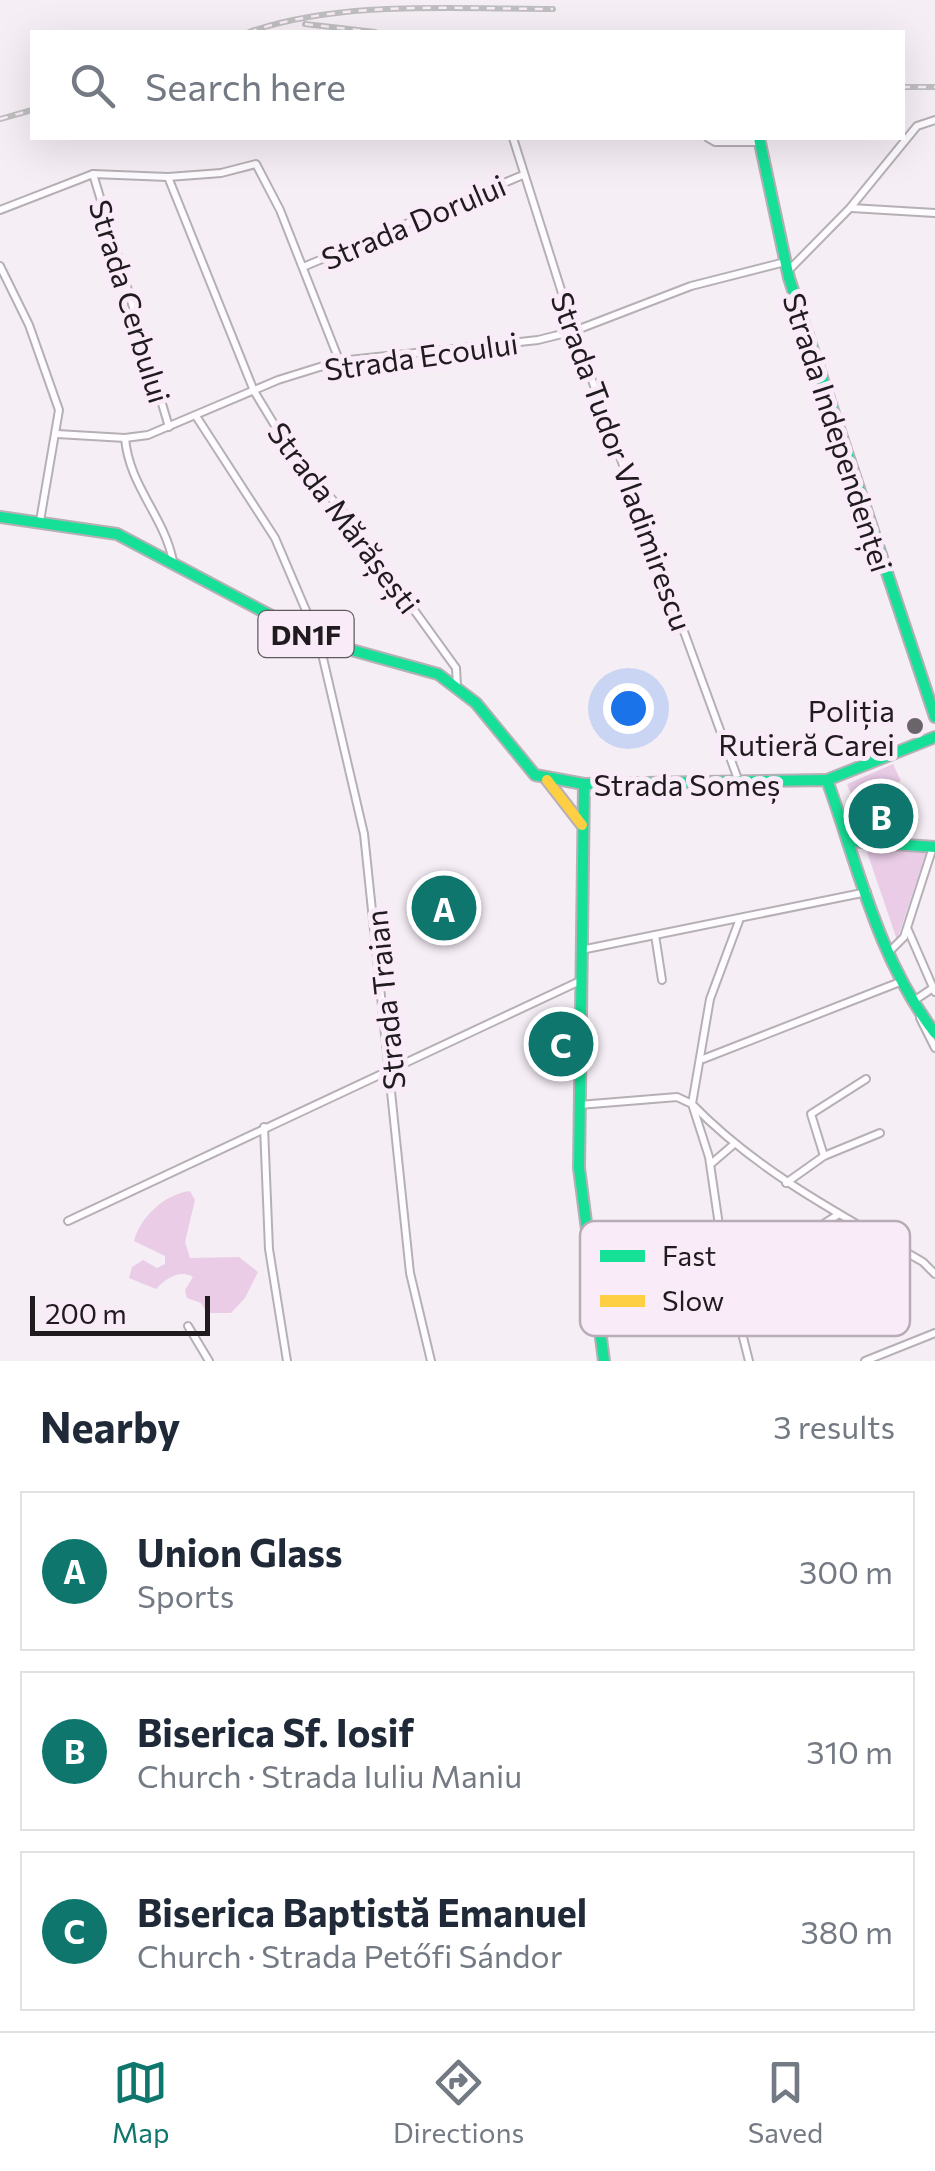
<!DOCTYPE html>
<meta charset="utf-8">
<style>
:root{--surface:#fff;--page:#f2f2f3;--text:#1f2937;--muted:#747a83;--line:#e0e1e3;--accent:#0f766e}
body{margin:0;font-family:Commissioner,sans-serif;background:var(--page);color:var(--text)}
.scale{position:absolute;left:30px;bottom:25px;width:180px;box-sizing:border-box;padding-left:10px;border:5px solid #1f1b1f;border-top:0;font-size:28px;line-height:35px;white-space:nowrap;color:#1f1b1f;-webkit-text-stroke:8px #f9ebf7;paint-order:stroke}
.you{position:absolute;left:628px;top:708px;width:35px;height:35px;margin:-25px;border:8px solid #fff;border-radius:50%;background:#1a73e8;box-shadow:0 0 0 15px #1a73e833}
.badge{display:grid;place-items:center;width:65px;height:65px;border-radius:50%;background:var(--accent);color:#fff;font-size:32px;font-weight:700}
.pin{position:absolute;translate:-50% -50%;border:5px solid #fff;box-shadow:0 2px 10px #0006}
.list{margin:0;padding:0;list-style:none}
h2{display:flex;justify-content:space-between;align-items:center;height:130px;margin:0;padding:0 40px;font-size:42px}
h2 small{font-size:32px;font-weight:400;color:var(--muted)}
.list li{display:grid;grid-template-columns:65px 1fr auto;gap:30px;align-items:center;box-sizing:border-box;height:160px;margin:0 20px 20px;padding:0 20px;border:2px solid var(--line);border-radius:0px}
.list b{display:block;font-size:38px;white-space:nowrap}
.list p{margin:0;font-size:32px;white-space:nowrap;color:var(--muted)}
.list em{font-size:32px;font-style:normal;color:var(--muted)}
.icon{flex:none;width:55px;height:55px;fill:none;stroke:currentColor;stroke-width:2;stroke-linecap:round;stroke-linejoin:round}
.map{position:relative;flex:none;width:935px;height:1361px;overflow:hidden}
.search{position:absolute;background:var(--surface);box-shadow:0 10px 40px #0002;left:30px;right:30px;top:30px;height:110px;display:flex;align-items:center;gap:25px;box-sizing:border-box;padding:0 35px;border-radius:0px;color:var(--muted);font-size:38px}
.sheet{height:670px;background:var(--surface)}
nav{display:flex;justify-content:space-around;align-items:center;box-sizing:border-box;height:140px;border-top:2px solid var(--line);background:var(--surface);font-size:28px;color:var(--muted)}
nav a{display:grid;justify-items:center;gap:5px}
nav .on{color:var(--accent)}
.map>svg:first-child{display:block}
.green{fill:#eacce7}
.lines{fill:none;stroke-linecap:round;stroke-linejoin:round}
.street-casing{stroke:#b6b0b6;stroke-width:10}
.fast-casing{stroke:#b6b0b6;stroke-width:14}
.slow-casing{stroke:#b6b0b6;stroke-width:14}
.street{stroke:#fefcfe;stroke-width:6}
.fast{stroke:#16e098;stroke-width:10}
.slow{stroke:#ffcf43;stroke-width:10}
.rail-casing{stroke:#bfbebf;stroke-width:6}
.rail{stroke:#f9ebf7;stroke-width:2.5;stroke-dasharray:8;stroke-linecap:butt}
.poi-dot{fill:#6a656a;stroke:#f9ebf7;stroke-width:4}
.labels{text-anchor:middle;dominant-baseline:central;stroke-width:10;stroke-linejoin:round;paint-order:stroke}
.shield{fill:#f9ebf7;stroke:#605960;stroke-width:2.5}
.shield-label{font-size:28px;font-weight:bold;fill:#1f1b1f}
.street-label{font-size:30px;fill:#1f1b1f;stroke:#f9ebf7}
.poi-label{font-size:30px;fill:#1f1b1f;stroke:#f9ebf7;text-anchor:end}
.key{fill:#f9ebf7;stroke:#b8adb6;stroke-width:2.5}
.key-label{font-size:28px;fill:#1f1b1f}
</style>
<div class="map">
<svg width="935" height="1361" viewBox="0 0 935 1361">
<rect width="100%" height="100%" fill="#f6eef5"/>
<!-- green -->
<g class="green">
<path d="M893 764 901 781 854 801 847 784Z"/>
<path d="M866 849 926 853 897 940Z"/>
<path d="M461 892 467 912 427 924 421 903Z"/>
<path d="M190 1191 195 1200 185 1242 190 1258 239 1257 258 1272 245 1298 231 1313H207L201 1303 187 1298 185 1290 193 1277C180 1269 165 1279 156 1289L129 1278 132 1267 143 1260 157 1268 165 1264V1256L134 1241C140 1217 165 1194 190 1191Z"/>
</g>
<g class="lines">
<defs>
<g id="street">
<path d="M513 138 574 331 739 782"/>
<path d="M708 138 715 142H759"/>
<path d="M93 174 169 427"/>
<path d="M168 177 254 391 294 457 341 509 456 668 457 686"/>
<path d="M851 208 935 213"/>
<path d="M0 210 93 174 168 177 221 173 256 164 280 210 339 360"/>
<path d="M0 266 29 325 59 410 40 521"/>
<path d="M303 267 523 175"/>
<path d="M788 271 850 208 917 126 935 120"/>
<path d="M196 416 275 538 319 641 364 834 410 1273 431 1361"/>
<path d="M57 434 125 438 148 435 278 380 339 361 538 340 574 331 691 286 785 262"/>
<path d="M125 438C129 486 164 516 173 561"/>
<path d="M739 921 710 999 692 1104C758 1172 841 1215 923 1262L935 1274"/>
<path d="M908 930 935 992"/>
<path d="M655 935 662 980"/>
<path d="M581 950 867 892"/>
<path d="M890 951 904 937 933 847"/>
<path d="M912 1002 933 988"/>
<path d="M920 1018 935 1048"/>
<path d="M703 1059 900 982"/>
<path d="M579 1105 677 1097 692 1104 709 1157 725 1266 749 1361"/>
<path d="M264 1127 269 1249 287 1361"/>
<path d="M824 1156 811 1114 866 1079"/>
<path d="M712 1163 733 1145"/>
<path d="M786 1183 824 1156 880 1133"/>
<path d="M68 1221 580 981"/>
<path d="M732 1283 839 1214"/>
<path d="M188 1326 209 1361"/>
<path d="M865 1361 935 1333"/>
</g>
<g id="fast">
<path d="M759 138 789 278 935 717"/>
<path d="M0 517 117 534 319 641 438 674 476 703 535 775 584 784 827 780C858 866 878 959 935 1033"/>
<path d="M827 780 935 737"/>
<path d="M584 784 579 1168 604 1361"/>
<path d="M850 841 935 847"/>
</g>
<path id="slow" d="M547 780 582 825"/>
</defs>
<!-- street casing -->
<use href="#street" class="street-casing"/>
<!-- fast casing -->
<use href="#fast" class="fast-casing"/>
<!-- slow casing -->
<use href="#slow" class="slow-casing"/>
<!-- street -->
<use href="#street" class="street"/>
<!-- fast -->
<use href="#fast" class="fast"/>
<!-- slow -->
<use href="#slow" class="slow"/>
<defs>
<g id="rail">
<path d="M305 24 375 32"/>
<path d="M249 32C343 0 453 9 553 9"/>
<path d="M902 87H935"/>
<path d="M0 119 32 110"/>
</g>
</defs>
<!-- rail casing -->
<use href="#rail" class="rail-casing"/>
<!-- rail -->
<use href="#rail" class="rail"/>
</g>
<!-- markers -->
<circle class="poi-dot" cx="915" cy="726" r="10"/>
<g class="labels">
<!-- shield labels -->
<rect class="shield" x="258.5" y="611" width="95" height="46" rx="8"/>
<g class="shield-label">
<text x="306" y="634">DN1F</text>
</g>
<!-- street labels -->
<g class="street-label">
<text transform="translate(413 221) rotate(-23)">Strada Dorului</text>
<text transform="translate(131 301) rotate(73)">Strada Cerbului</text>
<text transform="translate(421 355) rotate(-8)">Strada Ecoului</text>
<text transform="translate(839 432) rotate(72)">Strada Independenței</text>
<text transform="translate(623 461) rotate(70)">Strada Tudor Vladimirescu</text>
<text transform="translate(345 517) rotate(53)">Strada Mărășești</text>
<text x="687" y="783">Strada Someș</text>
<text transform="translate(384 1000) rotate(-96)">Strada Traian</text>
</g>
<!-- poi labels -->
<g class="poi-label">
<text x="895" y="709">Poliția<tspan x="895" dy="34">Rutieră Carei</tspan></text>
</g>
</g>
<!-- legend -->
<rect x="580" y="1221" width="330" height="115" rx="15" class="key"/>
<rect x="600" y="1250" width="45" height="12" fill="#16e098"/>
<rect x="600" y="1295" width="45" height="12" fill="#ffcf43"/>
<g class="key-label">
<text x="662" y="1266">Fast</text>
<text x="662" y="1311">Slow</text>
</g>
</svg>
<div class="scale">200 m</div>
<div class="you"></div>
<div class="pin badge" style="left:444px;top:908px">A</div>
<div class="pin badge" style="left:881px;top:816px">B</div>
<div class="pin badge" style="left:561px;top:1044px">C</div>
<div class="search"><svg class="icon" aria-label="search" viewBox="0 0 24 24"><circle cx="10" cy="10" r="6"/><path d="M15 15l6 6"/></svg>Search here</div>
</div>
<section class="sheet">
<h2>Nearby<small>3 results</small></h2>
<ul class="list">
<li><span class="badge">A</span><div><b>Union Glass</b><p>Sports</p></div><em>300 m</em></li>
<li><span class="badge">B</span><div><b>Biserica Sf. Iosif</b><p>Church · Strada Iuliu Maniu</p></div><em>310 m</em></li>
<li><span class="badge">C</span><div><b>Biserica Baptistă Emanuel</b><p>Church · Strada Petőfi Sándor</p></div><em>380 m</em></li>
</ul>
</section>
<nav>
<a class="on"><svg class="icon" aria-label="map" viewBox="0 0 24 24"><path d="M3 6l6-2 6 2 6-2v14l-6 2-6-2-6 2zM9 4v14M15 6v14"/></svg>Map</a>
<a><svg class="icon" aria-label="directions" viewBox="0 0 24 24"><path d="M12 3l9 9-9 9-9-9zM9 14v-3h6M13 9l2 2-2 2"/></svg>Directions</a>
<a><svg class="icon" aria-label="saved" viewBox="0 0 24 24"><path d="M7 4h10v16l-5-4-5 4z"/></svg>Saved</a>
</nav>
